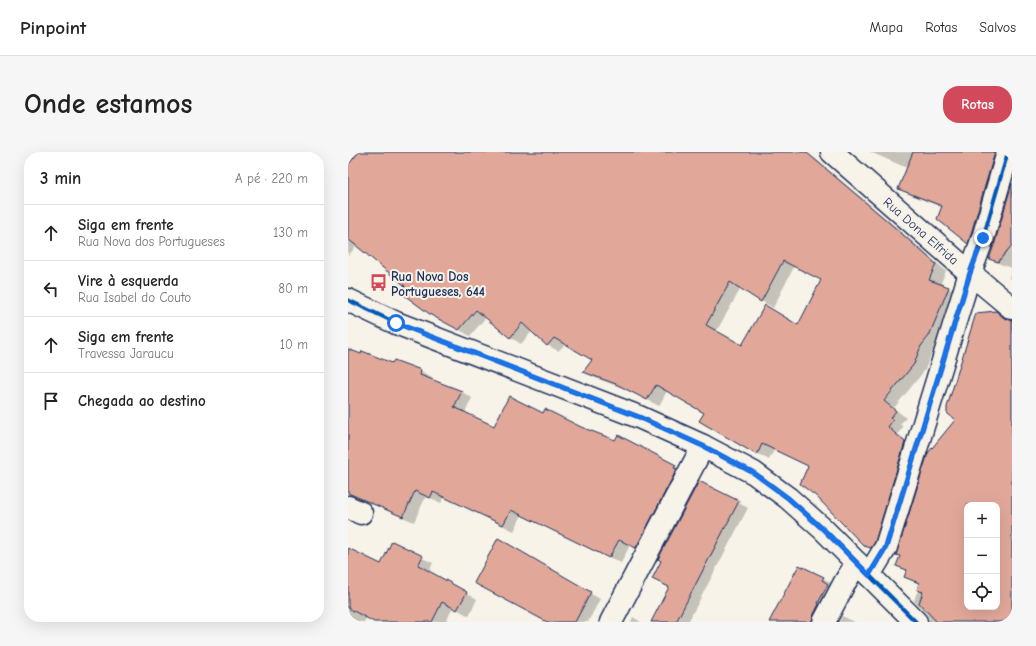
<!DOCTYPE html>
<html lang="pt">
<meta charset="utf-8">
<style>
:root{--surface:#fff;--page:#f6f6f6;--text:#222;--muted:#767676;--line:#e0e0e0;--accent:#d1495b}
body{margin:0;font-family:"Comic Neue",sans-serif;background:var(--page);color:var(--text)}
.controls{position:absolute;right:12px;bottom:12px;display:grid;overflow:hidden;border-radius:8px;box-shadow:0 4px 16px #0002}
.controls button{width:36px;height:36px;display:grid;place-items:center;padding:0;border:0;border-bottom:1px solid var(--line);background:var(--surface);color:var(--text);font:20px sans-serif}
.stop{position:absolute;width:12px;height:12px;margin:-9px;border:3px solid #1a73e8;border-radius:50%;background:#fff}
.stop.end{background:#1a73e8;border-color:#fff;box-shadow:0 1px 4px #0008}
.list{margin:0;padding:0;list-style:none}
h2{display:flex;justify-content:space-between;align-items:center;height:52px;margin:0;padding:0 16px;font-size:17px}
h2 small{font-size:13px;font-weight:400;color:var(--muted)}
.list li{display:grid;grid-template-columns:26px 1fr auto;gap:12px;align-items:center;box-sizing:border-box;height:56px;padding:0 16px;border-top:1px solid var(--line)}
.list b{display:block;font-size:15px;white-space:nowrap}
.list p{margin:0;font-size:13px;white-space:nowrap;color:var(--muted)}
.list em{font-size:13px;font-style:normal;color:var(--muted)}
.icon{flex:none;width:22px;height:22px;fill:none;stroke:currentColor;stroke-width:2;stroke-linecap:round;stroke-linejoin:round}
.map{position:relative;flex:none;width:664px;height:470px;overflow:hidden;border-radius:16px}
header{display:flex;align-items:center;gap:24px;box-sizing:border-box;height:56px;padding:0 20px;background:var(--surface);border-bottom:1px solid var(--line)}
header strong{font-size:19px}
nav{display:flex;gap:22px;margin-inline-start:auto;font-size:14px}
.intro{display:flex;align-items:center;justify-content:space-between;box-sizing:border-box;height:96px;padding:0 24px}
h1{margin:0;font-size:28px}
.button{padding:10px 18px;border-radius:16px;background:var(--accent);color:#fff;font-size:14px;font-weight:700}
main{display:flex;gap:24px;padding:0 24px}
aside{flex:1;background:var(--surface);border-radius:16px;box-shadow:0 4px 16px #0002}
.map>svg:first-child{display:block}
.shadow{fill:#0003;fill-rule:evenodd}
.building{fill:#e1a89a;stroke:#1b2f5e;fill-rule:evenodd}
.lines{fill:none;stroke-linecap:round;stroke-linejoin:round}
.minor-casing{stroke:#1b2f5e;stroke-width:25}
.tertiary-casing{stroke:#1b2f5e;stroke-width:25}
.minor{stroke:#f7f3e8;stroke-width:22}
.tertiary{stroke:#f7f3e8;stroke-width:22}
.cycleway-casing{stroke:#f7f3e8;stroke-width:6}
.cycleway{stroke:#0057b8;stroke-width:4}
.route{stroke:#1a73e8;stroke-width:5}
.labels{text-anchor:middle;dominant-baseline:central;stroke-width:4;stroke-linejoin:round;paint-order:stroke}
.street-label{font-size:13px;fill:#1b2f5e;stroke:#f7f3e8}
.poi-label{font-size:13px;font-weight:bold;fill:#1b2f5e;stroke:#f7f3e8;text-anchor:start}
</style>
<header>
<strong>Pinpoint</strong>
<nav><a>Mapa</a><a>Rotas</a><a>Salvos</a></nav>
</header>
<div class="intro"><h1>Onde estamos</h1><a class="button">Rotas</a></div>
<main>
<aside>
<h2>3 min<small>A pé · 220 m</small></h2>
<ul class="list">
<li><svg class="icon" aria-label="ahead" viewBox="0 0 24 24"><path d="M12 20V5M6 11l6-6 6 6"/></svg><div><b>Siga em frente</b><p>Rua Nova dos Portugueses</p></div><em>130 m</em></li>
<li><svg class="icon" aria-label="left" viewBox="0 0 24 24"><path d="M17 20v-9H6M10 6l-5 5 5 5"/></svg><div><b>Vire à esquerda</b><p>Rua Isabel do Couto</p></div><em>80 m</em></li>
<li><svg class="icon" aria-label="ahead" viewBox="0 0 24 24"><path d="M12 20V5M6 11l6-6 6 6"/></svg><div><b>Siga em frente</b><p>Travessa Jaraucu</p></div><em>10 m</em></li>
<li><svg class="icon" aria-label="arrive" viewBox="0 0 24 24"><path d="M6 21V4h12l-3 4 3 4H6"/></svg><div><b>Chegada ao destino</b></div></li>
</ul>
</aside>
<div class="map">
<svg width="664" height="470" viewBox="0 0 664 470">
<rect width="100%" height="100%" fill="#f7f3e8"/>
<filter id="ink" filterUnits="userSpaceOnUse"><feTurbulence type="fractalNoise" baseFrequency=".025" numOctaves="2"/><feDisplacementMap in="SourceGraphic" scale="8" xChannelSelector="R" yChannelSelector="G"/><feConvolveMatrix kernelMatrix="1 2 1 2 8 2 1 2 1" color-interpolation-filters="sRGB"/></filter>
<g filter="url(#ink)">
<!-- shadow -->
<g class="shadow">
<path d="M0 0H433L459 1 469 8 548 75 598 119 592 133 600 136 611 143 592 191 584 200 577 218 546 256 558 266 552 272 555 275 550 282 568 297 529 400 517 393 461 314 426 298 421 308 352 269 357 260 319 239 311 254 280 238 247 226 237 220 245 208 218 192 210 199 199 193 184 179 173 192 162 185 138 165 122 184 96 169 58 134 9 93 0 104ZM446 115 474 128 451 174 394 195 368 180 393 136 425 156Z"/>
<path d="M522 0H660L630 97 620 91 595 56 561 42 551 36 559 16Z"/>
<path d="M664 35V128L661 126 664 116 652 112 642 106 648 90Z"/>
<path d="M648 160 662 169H664V470H581V467L578 461 566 449 568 442 575 434 557 425 560 419 550 414 608 268ZM619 353H649V455H619Z"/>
<path d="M0 199 73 219 84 225 83 228 114 240 124 246 117 261 146 275 195 262 233 276 327 314 338 320 299 401 282 393 273 411 174 363 166 379 96 345 93 351 78 344 66 370 0 342Z"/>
<path d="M351 330 400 356 340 470H304L322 436 315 432Z"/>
<path d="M150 387 252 447 240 470H201Z"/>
<path d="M44 391 85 411 81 420 129 447 121 464 105 455 98 470H28L19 465 16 470H0V397L33 413Z"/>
<path d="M475 426 487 433 477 470H424Z"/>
<path d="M494 464 507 470H491Z"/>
<path d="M285 465 293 470H283Z"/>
</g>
<!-- building -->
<g class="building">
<path d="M11 0H458L537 67 588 112 581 128 601 135 581 184 573 194 566 212 536 249 548 259 542 266 545 268 540 275 557 290 527 390 523 396 516 394 468 344 452 332 460 314 414 292 409 303 351 269 356 261 308 233 299 248 268 232 235 220 244 208 206 186 199 194 174 171 162 186 128 158 111 178 83 163 52 140 57 134 0 87V13ZM435 109 473 128 450 173 417 153 394 193 358 173 382 130 413 150Z"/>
<path d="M565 0H647L620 92 589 67 594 54 550 37Z"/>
<path d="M664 31V93L650 110 641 107 647 90Z"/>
<path d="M648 159 656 166 662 168H664V470H589L571 451 575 440 569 438 571 431 556 425 559 418 548 414 552 404 548 403 580 301 607 268 599 261V255L628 161ZM619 353H649V455H619Z"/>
<path d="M0 197 13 202 14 199 44 211 46 208 73 218 72 223 114 239 106 255 146 274 161 244 195 261 197 257 233 275 267 288 270 283 328 313 326 316 329 317 288 396 271 388 261 406 163 358 155 373 85 340 82 346 67 339 55 365 0 341Z"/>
<path d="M351 329 391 349 328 470H303L321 435 304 427 313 409 310 407Z"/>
<path d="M150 386 243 440 227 470H199L126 431Z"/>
<path d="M44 389 75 404 70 413 119 440 109 458 94 450 84 470H26L0 456V396L33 412Z"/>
<path d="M451 413 476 425 474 428 480 432 470 451 471 452 465 464 464 470H421Z"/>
</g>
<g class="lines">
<defs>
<g id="minor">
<path d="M484 0 622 121 664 156"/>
<path d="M0 355 13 361"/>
<path d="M521 423 538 395 622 121 635 86 660 0"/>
<path d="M263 470 355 294"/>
<path d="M476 470 497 430 509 411"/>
</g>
<path id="tertiary" d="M0 148 48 171 291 265 355 294 406 321 440 346 476 378 568 470"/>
</defs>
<!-- minor casing -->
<use href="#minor" class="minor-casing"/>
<!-- tertiary casing -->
<use href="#tertiary" class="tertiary-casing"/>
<!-- minor -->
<use href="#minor" class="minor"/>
<!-- tertiary -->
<use href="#tertiary" class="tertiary"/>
<defs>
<g id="cycleway">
<path d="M0 148 48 171 291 265 355 294 406 321 440 346 476 378 568 470"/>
<path d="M521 423 538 395 622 121 635 86 660 0"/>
</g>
</defs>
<!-- cycleway casing -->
<use href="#cycleway" class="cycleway-casing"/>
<!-- cycleway -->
<use href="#cycleway" class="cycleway"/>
</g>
</g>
<g class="lines" filter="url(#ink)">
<!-- route -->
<path class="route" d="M48 171 291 265 355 294 406 321 440 346 476 378 521 423 538 395 622 121 635 86"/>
</g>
<!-- icons -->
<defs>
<symbol id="bus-bare" viewBox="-9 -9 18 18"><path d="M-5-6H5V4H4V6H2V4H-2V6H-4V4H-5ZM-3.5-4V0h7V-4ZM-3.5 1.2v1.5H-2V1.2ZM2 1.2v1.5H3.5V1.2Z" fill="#d1495b" stroke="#f7f3e8" stroke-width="2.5" paint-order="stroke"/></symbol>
</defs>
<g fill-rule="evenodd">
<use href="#bus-bare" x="18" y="118" width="25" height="25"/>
</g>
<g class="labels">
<!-- street labels -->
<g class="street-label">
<text transform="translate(573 79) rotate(41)">Rua Dona Elfrida</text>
</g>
<!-- poi labels -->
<g class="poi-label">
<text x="43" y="124">Rua Nova Dos<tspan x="43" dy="15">Portugueses, 644</tspan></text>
</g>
</g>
</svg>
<div class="controls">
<button>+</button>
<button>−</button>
<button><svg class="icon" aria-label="locate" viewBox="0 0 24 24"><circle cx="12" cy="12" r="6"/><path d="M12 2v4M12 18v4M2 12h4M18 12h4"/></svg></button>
</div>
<div class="stop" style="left:48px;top:171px"></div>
<div class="stop end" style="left:635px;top:86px"></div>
</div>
</main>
